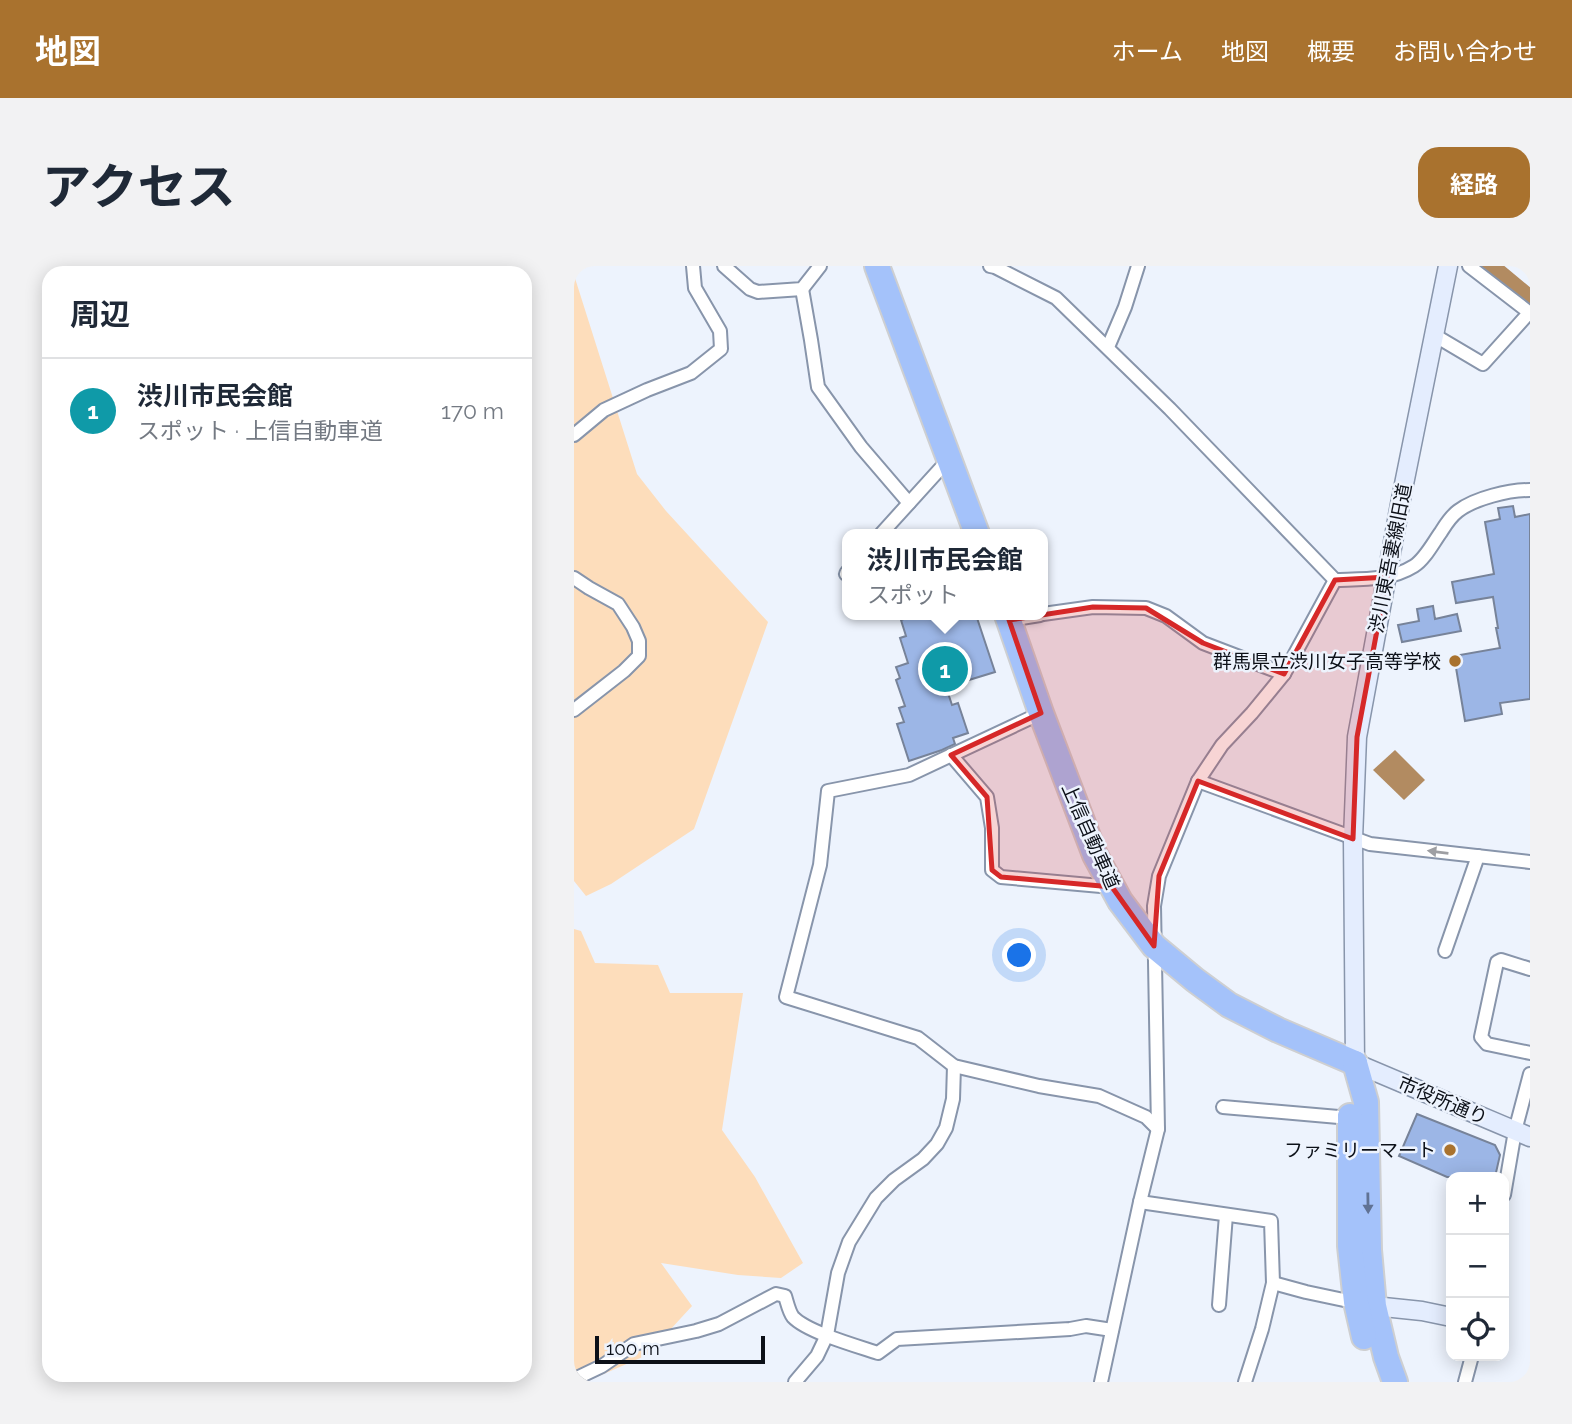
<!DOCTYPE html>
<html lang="ja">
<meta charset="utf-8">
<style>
:root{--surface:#fff;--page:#f2f2f3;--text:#1f2937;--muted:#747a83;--line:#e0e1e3;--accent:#a9722e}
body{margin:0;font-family:Raleway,"Noto Sans JP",sans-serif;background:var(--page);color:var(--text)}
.controls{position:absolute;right:21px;bottom:21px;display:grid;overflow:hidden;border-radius:14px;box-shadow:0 4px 18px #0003}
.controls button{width:63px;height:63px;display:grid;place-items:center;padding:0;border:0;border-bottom:2px solid var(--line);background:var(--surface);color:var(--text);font:35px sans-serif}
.scale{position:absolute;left:21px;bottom:18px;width:170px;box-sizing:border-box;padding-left:7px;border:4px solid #0c1018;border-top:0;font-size:19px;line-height:24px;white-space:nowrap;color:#0c1018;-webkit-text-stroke:5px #edf3fd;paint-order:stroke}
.you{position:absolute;left:446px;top:690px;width:24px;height:24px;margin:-18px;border:5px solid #fff;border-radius:50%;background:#1a73e8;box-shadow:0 0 0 10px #1a73e833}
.badge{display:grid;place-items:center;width:46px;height:46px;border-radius:50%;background:var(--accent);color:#fff;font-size:23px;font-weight:700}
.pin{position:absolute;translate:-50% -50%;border:4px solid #fff;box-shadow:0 2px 7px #0006}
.popup{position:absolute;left:268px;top:263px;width:206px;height:91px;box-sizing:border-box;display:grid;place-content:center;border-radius:14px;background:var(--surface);filter:drop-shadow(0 2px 5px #0005);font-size:23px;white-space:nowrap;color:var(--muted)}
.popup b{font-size:26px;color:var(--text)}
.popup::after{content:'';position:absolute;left:50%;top:100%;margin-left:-14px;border:14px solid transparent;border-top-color:var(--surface)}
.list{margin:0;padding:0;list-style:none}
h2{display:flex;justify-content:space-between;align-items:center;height:91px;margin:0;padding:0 28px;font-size:30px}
h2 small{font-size:23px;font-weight:400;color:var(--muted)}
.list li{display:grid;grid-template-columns:46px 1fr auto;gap:21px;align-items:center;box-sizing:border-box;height:105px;padding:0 28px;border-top:2px solid var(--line)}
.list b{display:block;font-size:26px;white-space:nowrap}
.list p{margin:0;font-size:23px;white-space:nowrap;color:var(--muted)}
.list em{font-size:23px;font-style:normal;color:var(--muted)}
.icon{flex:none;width:38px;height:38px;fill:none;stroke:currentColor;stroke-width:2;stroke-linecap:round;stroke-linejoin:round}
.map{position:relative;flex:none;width:956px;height:1116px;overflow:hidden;border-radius:21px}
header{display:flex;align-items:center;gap:42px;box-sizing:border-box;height:98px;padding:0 35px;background:var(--accent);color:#fff}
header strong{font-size:33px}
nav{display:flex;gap:38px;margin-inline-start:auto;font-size:24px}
.intro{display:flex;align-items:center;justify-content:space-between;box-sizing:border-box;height:168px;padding:0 42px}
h1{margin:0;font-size:49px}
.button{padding:18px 32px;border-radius:21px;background:var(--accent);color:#fff;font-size:24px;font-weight:700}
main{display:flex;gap:42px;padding:0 42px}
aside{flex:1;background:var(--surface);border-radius:21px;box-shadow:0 4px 18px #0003}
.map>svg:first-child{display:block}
.green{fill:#fdddbb}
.water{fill:#b28b61}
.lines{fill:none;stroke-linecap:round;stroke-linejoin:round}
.river{stroke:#b28b61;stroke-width:21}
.building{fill:#9cb6e6;stroke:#778399;stroke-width:2}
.street-casing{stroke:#8895ab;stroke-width:16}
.secondary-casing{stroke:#8895ab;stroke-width:21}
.highway-casing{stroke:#cecfd1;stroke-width:28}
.street{stroke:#fff;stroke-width:12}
.secondary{stroke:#e4edfe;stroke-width:18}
.highway{stroke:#a4c2fa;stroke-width:24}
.oneway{fill:#9e9fa3}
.oneway2{fill:#607294}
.marked{fill:#d62828;fill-opacity:0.2;stroke:#d62828;stroke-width:5;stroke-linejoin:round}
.poi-dot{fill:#a9722e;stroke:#edf3fd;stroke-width:2.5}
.labels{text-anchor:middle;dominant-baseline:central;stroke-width:5;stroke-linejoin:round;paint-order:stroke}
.street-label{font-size:19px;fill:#0c1018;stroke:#edf3fd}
.poi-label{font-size:19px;fill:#0c1018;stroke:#edf3fd;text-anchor:end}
</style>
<header>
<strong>地図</strong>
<nav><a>ホーム</a><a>地図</a><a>概要</a><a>お問い合わせ</a></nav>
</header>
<div class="intro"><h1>アクセス</h1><a class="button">経路</a></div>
<main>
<aside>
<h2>周辺<small></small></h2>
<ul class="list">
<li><span class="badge" style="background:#0f9aa8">1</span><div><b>渋川市民会館</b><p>スポット · 上信自動車道</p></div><em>170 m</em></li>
</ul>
</aside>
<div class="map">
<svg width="956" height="1116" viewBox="0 0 956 1116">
<rect width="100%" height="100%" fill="#edf3fd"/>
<!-- green -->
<g class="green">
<path d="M0 9 63 208 92 245 194 356 120 563 37 618 12 630 0 615Z"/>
<path d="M0 663 7 665 21 697 84 699 96 727H169L148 864 181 911 229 997 207 1012 164 1009 87 997 118 1040 73 1089 16 1114 0 1116Z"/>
</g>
<!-- water -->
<path class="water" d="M821 484 851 514 830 534 799 504Z"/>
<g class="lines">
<!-- river -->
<path class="river" d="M914 0 956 35"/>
</g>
<!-- building -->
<g class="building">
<path d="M939 240 941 251 956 248V433L926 437 928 448 891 455 880 390 926 382 922 362H924L919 331 882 337 878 316 920 308 911 256 926 253 924 242Z"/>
<path d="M859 340 861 353 883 348 887 365 828 376 824 359 845 355 843 343Z"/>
<path d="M341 349H402L421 406 372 421 378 439 384 437 394 467 379 472 381 478 368 484 335 495 323 458 330 456 325 442 331 440 322 414 326 412 322 401 334 397 326 372 332 370 327 354Z"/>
<path d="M843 848 921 879 926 889 921 911H873L825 890Z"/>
</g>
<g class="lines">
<defs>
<g id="street">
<path d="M150 0 176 23 184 26 228 23 246 0"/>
<path d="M416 0 421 1 482 32 596 143 761 314C788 313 816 315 840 300 851 293 859 277 867 266 872 258 876 251 884 245 901 232 935 224 956 224"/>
<path d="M895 0 956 47"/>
<path d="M228 23 237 74 244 121 287 181 335 237"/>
<path d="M860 69 909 98 955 47"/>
<path d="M534 81 551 41 564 0"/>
<path d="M0 169 30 144 73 124 117 107 147 83 146 65 121 22 119 0"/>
<path d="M307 268 375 193"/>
<path d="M272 308 273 306"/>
<path d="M0 312 15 322 44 338 59 361 65 375V390L50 405 0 444"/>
<path d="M469 348 519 341 572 342 592 350 629 377 710 408"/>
<path d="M435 354 466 349"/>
<path d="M467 447 335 509 254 525 246 599 212 731 344 772 380 800 465 820 525 830 572 851 584 863"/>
<path d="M377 489 413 531 418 562V604L427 611 538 621"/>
<path d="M624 515 796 578 956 596"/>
<path d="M871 685 904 590"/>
<path d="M956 703 927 694 923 696 907 771 913 778 956 787"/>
<path d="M649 841 776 852"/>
<path d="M930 929 941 865 956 808"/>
<path d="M566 936 697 955 699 1017 688 1063 671 1116"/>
<path d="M699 1017 732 1026 784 1037"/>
<path d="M645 1039 652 949"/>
<path d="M1 1116 5 1111 28 1100 60 1078 122 1065 145 1058 202 1028 211 1030C213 1036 215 1046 219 1051 233 1066 283 1080 304 1087L323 1073 496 1063 512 1060 538 1064"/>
<path d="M221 1116 243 1090 253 1069 264 1007 275 976 302 932 320 914 349 893 363 878 372 862 379 833 380 800"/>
<path d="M527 1116 566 936 584 863 580 640 585 610 624 515 648 479 678 447 710 408 761 314"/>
<path d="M891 1116 898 1090"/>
</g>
<g id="secondary">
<path d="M874 0 827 233 783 471 779 573 781 797 956 871"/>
<path d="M800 1040 848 1045 877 1051"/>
</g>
<g id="highway">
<path d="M303 0 403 268"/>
<path d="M433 349 467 447 521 589 546 635 580 680 621 714 655 739 704 764 781 797"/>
<path d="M781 797 792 836 795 984 800 1040 812 1091 821 1116"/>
<path d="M776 850V980L782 1036 790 1071"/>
</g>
</defs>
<!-- street casing -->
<use href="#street" class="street-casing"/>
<!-- secondary casing -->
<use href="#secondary" class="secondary-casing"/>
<!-- highway casing -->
<use href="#highway" class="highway-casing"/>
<!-- street -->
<use href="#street" class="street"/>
<!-- secondary -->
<use href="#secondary" class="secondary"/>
<!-- highway -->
<use href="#highway" class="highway"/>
</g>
<!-- one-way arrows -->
<defs><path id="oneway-solid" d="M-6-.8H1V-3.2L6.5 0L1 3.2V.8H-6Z" transform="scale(1.75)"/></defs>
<use class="oneway" href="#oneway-solid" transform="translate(864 586) rotate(-173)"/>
<use class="oneway2" href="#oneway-solid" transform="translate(794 937) rotate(89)"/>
<!-- marked area -->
<path class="marked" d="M813 311 783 471 779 573 624 515 585 610 580 680 538 621 427 611 418 604 413 531 377 489 467 447 435 354 519 341 572 342 629 377 710 408 761 314Z"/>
<!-- markers -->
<g class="poi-dot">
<circle cx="881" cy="395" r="7"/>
<circle cx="876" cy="884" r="7"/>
</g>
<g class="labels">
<!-- street labels -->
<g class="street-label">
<text transform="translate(816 292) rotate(-79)">渋川東吾妻線旧道</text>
<text transform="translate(517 570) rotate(66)">上信自動車道</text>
<text transform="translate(869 834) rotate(23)">市役所通り</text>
</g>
<!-- poi labels -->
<g class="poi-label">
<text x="867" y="395">群馬県立渋川女子高等学校</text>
<text x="862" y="884">ファミリーマート</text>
</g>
</g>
</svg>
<div class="controls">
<button>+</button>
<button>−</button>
<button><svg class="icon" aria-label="locate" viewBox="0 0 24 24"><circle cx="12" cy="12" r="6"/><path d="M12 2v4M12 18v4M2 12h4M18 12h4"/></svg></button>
</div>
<div class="scale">100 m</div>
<div class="you"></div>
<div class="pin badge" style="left:371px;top:403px;background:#0f9aa8">1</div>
<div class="popup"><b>渋川市民会館</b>スポット</div>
</div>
</main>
